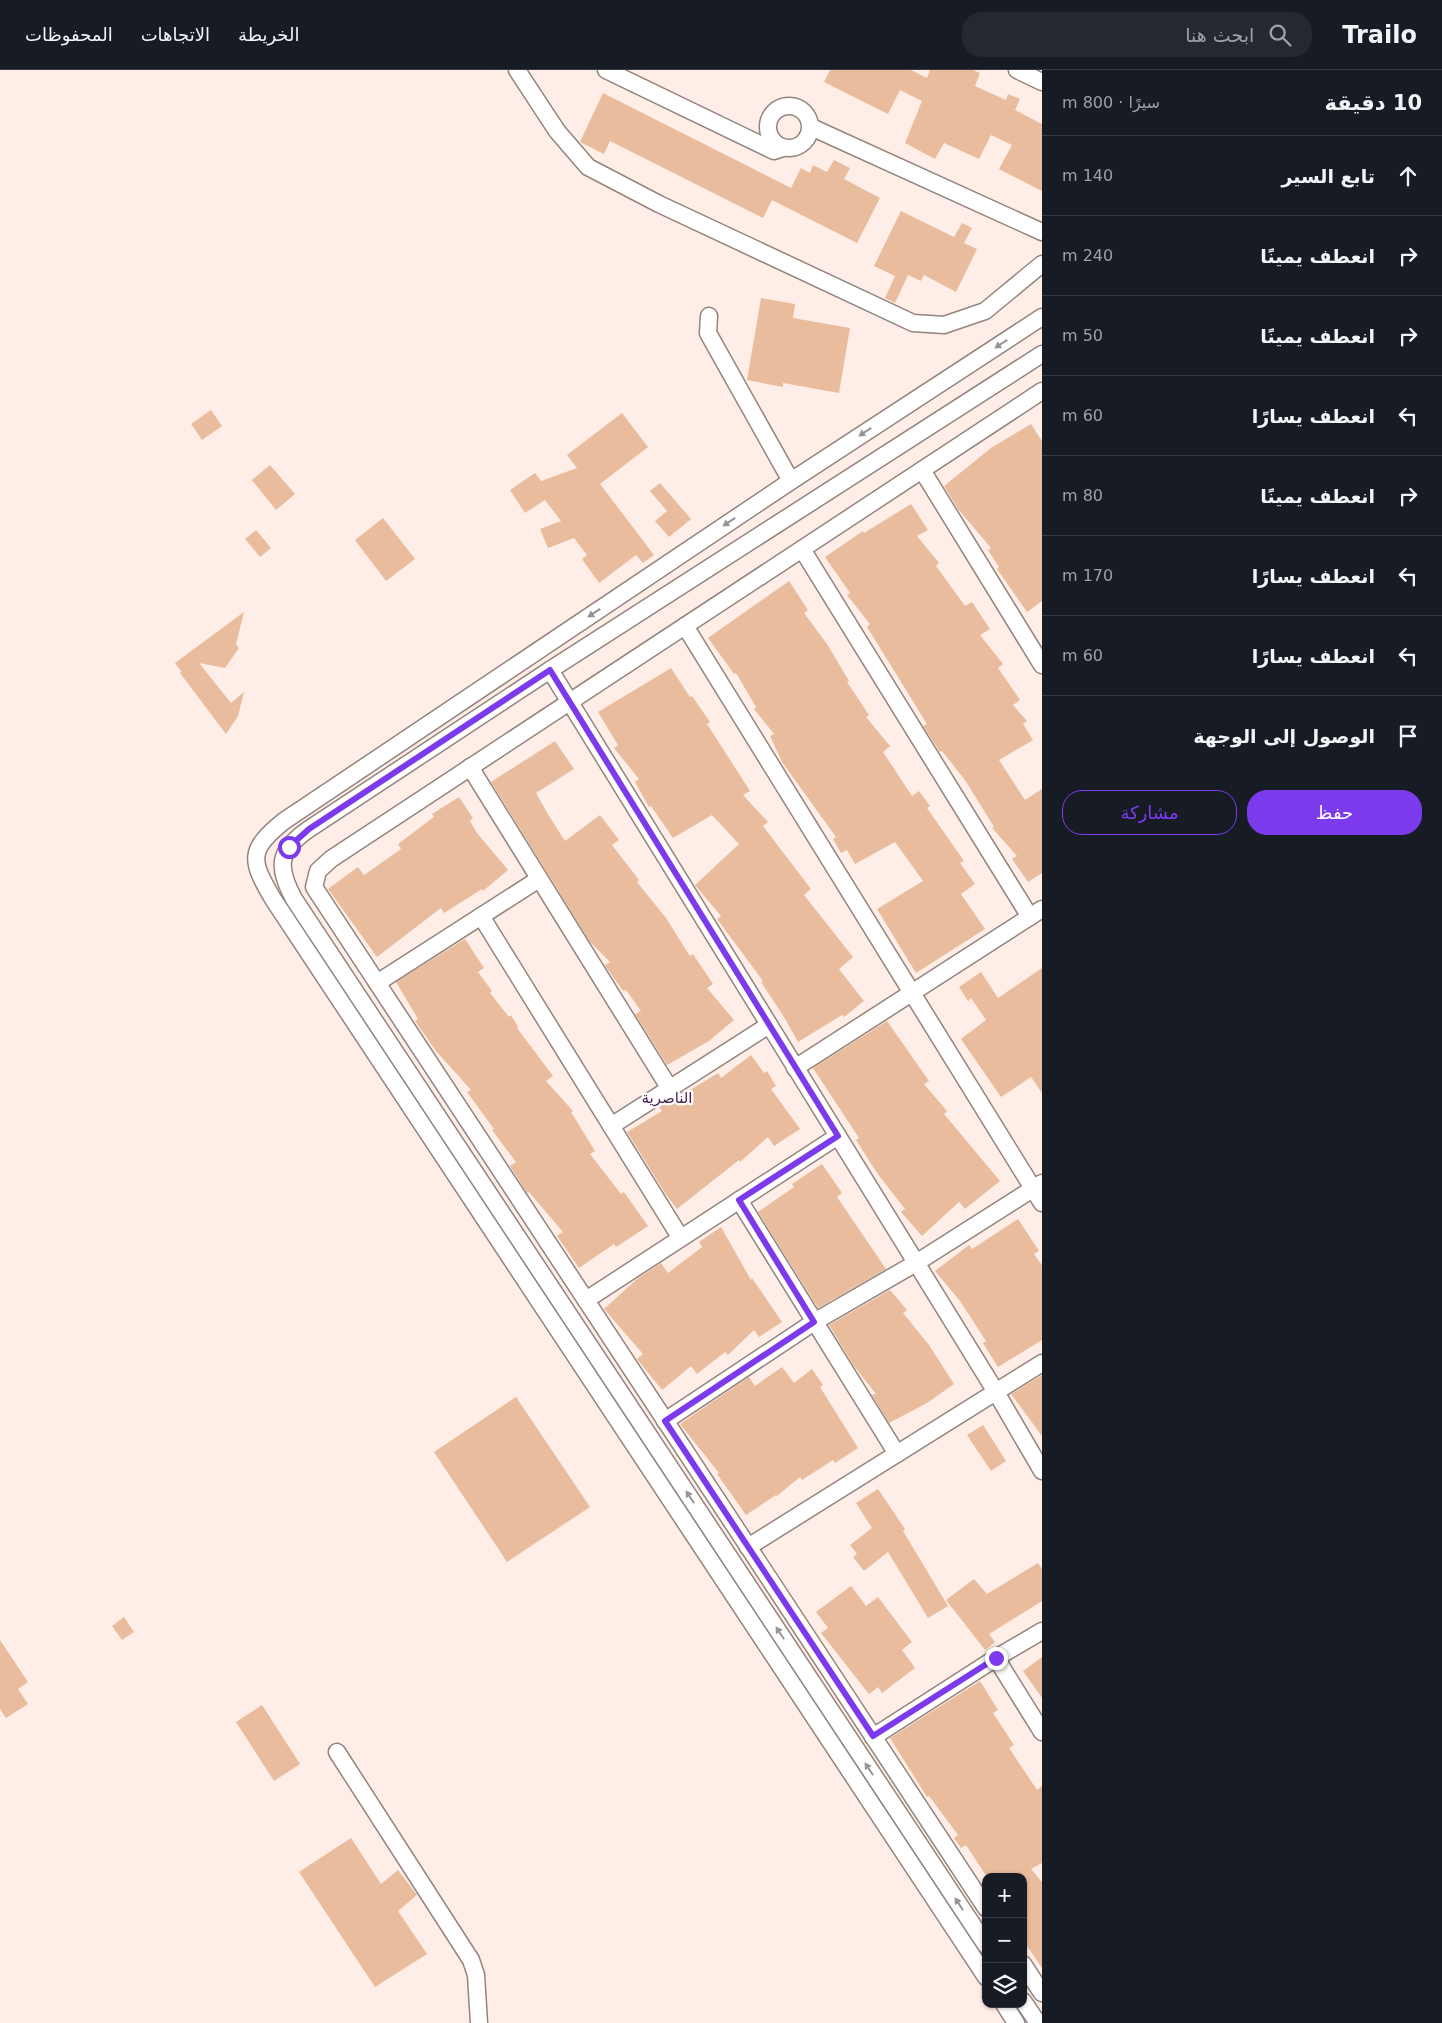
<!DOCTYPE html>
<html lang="ar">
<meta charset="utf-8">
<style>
:root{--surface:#171b24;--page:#242831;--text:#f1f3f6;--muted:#9ea1a6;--line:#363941;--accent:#7c3aed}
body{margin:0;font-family:"DejaVu Sans",Cairo,sans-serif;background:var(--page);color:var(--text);direction:rtl}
.controls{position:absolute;right:15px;bottom:15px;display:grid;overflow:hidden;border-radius:10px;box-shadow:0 1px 4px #0004}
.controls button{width:45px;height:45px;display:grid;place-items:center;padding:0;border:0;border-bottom:1px solid var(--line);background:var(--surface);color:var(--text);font:25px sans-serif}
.stop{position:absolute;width:15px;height:15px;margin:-11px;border:4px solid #7c3aed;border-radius:50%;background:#fff}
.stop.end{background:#7c3aed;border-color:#fff;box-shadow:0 1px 5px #0008}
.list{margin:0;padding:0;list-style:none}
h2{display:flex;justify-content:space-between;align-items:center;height:65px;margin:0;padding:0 20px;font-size:21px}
h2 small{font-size:16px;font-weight:400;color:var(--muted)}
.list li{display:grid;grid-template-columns:32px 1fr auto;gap:15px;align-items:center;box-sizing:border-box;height:80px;padding:0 20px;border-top:1px solid var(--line)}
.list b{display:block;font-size:19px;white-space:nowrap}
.list em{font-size:16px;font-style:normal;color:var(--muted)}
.actions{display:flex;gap:10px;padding:15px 20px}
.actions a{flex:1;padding:11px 0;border:1px solid var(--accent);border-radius:20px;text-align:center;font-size:18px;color:var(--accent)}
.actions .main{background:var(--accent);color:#fff}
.icon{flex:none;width:28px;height:28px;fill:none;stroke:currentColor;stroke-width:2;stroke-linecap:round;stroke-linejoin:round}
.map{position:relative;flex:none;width:1042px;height:1953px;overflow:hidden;direction:ltr}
header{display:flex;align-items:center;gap:30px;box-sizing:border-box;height:70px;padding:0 25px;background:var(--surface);border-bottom:1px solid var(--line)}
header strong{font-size:24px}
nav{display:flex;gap:28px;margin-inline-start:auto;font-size:18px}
.search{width:350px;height:45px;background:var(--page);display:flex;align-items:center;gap:12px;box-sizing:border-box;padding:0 18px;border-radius:20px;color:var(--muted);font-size:19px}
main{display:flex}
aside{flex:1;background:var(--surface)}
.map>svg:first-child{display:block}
.building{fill:#e8bc9d}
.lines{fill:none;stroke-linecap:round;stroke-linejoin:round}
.minor-casing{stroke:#93847d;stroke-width:19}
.minor{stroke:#fff;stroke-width:16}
.oneway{fill:#979493}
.route{stroke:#7c3aed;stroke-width:6}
.labels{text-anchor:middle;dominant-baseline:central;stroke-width:4.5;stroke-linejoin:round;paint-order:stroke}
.neighbourhood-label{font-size:15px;fill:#451a4e;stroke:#fff}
</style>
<header>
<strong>Trailo</strong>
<div class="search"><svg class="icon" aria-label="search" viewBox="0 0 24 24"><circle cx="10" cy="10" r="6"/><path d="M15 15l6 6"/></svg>ابحث هنا</div>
<nav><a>الخريطة</a><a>الاتجاهات</a><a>المحفوظات</a></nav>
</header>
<main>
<aside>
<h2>10 دقيقة<small>سيرًا · 800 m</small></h2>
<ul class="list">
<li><svg class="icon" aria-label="ahead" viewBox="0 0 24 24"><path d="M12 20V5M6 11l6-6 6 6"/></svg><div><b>تابع السير</b></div><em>140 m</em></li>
<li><svg class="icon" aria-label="right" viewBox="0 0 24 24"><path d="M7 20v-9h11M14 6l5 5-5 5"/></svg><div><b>انعطف يمينًا</b></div><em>240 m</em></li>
<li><svg class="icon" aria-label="right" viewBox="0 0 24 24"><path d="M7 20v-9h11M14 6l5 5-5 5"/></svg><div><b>انعطف يمينًا</b></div><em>50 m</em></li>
<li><svg class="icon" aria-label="left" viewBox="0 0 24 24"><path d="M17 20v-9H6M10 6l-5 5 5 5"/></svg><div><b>انعطف يسارًا</b></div><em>60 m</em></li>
<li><svg class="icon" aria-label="right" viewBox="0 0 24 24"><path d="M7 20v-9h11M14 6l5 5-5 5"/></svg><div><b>انعطف يمينًا</b></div><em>80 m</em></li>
<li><svg class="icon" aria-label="left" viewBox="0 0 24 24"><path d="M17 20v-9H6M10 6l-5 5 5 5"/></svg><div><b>انعطف يسارًا</b></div><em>170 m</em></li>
<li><svg class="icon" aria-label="left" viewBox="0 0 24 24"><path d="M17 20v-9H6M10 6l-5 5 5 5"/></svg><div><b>انعطف يسارًا</b></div><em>60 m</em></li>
<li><svg class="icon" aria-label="arrive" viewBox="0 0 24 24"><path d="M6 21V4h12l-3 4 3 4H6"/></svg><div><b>الوصول إلى الوجهة</b></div></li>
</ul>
<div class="actions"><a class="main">حفظ</a><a>مشاركة</a></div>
</aside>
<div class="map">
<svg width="1042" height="1953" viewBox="0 0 1042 1953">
<rect width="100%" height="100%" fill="#ffeee7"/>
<!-- building -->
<g class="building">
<path d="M830 0H911L927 8 930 0H973L980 3 975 16 1006 30 1008 24 1020 29 1015 40 1042 54V121L999 99 1012 75 991 65 979 89 944 73 935 89 905 73 922 31 900 20 888 44 824 12Z"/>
<path d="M603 23 791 118 801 98 810 103 813 95 827 102 834 90 850 98 844 109 880 128 857 173 772 130 763 148 610 71 604 84 580 72Z"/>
<path d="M901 141 954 167 962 153 972 158 964 173 977 179 956 222 924 205 921 211 908 205 895 233 885 228 895 206 874 196Z"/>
<path d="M761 228 795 234 793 248 850 258 839 323 783 313V317L747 310Z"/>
<path d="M211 340 222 356 202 370 191 354Z"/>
<path d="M622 343 648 377 600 414 654 485 643 493 636 485 599 513 582 489 587 485 574 468 548 478 540 459 561 451 545 430 525 443 510 420 535 403 541 411 577 398 567 385Z"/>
<path d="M1031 354 1042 371V531L1027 542 997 499 999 497 988 480 991 478 958 439 944 416 991 378Z"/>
<path d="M270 395 295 424 276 440 252 410Z"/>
<path d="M660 413 691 449 669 467 655 451 667 441 650 421Z"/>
<path d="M911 434 928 460 917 466 939 493 936 496 965 536 972 532 990 559 980 565 1003 594 998 598 1020 630 1013 635 1027 651 1023 654 1033 670 999 690 1025 730 1042 719V803L1028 812 1012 789 1017 786 992 758 994 757 965 710 942 681 940 682 923 656 927 654 867 557 870 554 847 525 850 523 825 487 863 461 864 463Z"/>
<path d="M383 448 415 489 386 511 355 470Z"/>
<path d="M256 460 271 478 260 487 245 469Z"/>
<path d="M789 511 808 540 804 543 827 574 849 611 847 612 869 645 866 647 890 676 883 682 912 726 919 721 930 736 927 738 964 791 960 793 975 814 961 824 985 859 916 903 877 839 923 811 895 772 855 794 847 780 841 783 833 769 836 767 782 692 770 666 774 664 754 639 756 637 736 603 734 604 708 568Z"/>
<path d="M244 542 236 574 239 578 225 598 199 593 231 633 244 622 238 646 226 664 180 603 181 601 175 593Z"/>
<path d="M671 598 690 627 692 626 710 652 707 654 750 721 743 725 768 752 763 756 811 819 804 825 853 887 839 899 864 931 844 947 842 945 798 972 784 947 761 912 763 911 717 849 721 846 695 815 739 774 712 745 673 768 651 736 649 737 635 712 639 709 614 678 618 675 598 642Z"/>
<path d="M555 671 574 699 536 723 549 746 565 771 600 745 619 770 612 775 639 810 637 812 666 848 690 886 693 884 713 914 707 918 734 950 709 971 667 995 635 944 641 941 626 920 623 921 606 897 605 895 610 892 590 872 491 712Z"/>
<path d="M459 727 473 748 470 751 477 763 508 800 483 821 482 819 444 843 441 838 377 887 328 819 358 797 364 805 401 779 398 774 434 747 432 744Z"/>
<path d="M465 869 484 898 478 902 492 921 490 923 509 947 511 945 518 957 517 958 553 1006 546 1011 573 1041 571 1042 595 1081 590 1084 621 1124 624 1122 648 1156 616 1177 614 1174 579 1198 557 1166 563 1162 529 1122 527 1123 510 1096 516 1092 492 1060 494 1059 467 1022 471 1020 436 981 415 951 418 949 396 912Z"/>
<path d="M1042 898V1023L1031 1007 1001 1027 961 969 986 950 971 928 968 931 959 917 981 902 998 928Z"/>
<path d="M887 951 929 1011 924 1014 947 1041 944 1044 1000 1111 965 1139 959 1132 922 1166 901 1142 905 1139 877 1103 856 1070 859 1068 813 998Z"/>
<path d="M751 985 764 1003 767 1001 776 1016 771 1019 800 1059 774 1076 768 1067 740 1092 739 1090 677 1139 665 1123 627 1062 662 1041 659 1037 684 1021 685 1023 718 1003 721 1008Z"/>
<path d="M822 1094 842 1123 837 1127 886 1199 818 1238 758 1142 794 1117 792 1114Z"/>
<path d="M1018 1149 1039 1181 1034 1184 1042 1195V1270L998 1297 983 1273 986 1271 960 1231 935 1201 969 1175 972 1179Z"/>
<path d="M721 1157 751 1210 752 1208 782 1252 759 1267 754 1260 728 1285 725 1282 697 1304 691 1296 662 1320 637 1289 643 1284 604 1239 637 1209 661 1193 668 1203 702 1177 699 1172Z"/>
<path d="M890 1220 907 1240 903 1243 929 1275 954 1314 927 1333 889 1353 872 1325 876 1324 854 1296 829 1255Z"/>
<path d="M782 1297 794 1313 812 1299 823 1315 820 1317 858 1378 835 1393 833 1390 802 1410 800 1407 777 1426 776 1425 746 1445 717 1404 719 1403 680 1354 749 1307 755 1316Z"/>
<path d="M1042 1305V1366L1011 1324Z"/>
<path d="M516 1327 590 1437 507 1492 434 1382Z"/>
<path d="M983 1355 1006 1391 991 1401 967 1365Z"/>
<path d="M878 1419 905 1459 903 1461 948 1536 928 1548 888 1482 864 1501 853 1487 857 1484 850 1475 872 1458 856 1433Z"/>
<path d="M1038 1493 1042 1499V1531L989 1564 995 1572 985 1580 946 1530 974 1509 987 1524Z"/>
<path d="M851 1516 866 1536 878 1527 912 1572 902 1580 915 1598 882 1623 878 1617 869 1624 821 1563 828 1558 816 1542Z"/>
<path d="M124 1547 134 1562 122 1570 112 1556Z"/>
<path d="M0 1570 28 1612 18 1619 28 1634 6 1648 0 1639Z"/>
<path d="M1042 1587V1628L1023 1601Z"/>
<path d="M980 1611 998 1640 993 1643 1014 1675 1009 1678 1037 1720 1042 1716V1793L1031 1799 1042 1812V1898L1023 1870V1807H987L966 1775 961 1778 954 1768 958 1765 929 1726 927 1727 890 1668Z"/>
<path d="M262 1635 300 1694 274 1711 236 1652Z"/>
<path d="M351 1768 381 1814 398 1800 417 1825 398 1841 427 1884 375 1917 299 1802Z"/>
</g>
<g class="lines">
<defs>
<g id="minor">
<path d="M517 0 557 61 588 97 659 134 913 253 944 255 985 241 1042 194"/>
<path d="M606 0 774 81 783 78"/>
<path d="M1017 0 1042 12"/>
<circle cx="789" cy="57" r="21"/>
<path d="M811 57 1042 162"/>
<path d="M709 246 708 263 791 411"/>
<path d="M922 400 1042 595"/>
<path d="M802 479 1030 847"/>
<path d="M685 556 1042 1133"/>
<path d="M550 600 996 1322 1042 1401"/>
<path d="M470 697 670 1019"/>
<path d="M481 846 680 1167"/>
<path d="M377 913 539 809"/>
<path d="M795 998 1042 839"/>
<path d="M611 1056 769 955"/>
<path d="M739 1130 897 1384"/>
<path d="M586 1230 838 1066"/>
<path d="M665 1351 814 1252 916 1193 1042 1113"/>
<path d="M748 1477 1042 1293"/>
<path d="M996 1588 1042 1662"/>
<path d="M873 1667 996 1588 1042 1561"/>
<path d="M337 1682 471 1890 476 1905 479 1953"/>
<path d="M986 1838 314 817 318 801 331 789 1042 321"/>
<path d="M986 1875 294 829C277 797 277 781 309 759L550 600 1042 284"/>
<path d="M1023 1894 1042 1923"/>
<path d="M986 1907 273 829C250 790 248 780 284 751L791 411 1042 247"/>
<path d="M1023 1931 1038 1953"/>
<path d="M1004 1934 1016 1953"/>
</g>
</defs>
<!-- minor casing -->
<use href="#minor" class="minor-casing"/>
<!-- minor -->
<use href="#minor" class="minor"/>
</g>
<!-- one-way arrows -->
<defs><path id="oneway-solid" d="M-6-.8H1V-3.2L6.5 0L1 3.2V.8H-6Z" transform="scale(1.25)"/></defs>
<g class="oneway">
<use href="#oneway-solid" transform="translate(1001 274) rotate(147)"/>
<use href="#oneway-solid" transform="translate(865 362) rotate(147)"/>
<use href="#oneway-solid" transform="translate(729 452) rotate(146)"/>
<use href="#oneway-solid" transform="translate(594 543) rotate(146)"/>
<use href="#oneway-solid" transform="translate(690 1427) rotate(-123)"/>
<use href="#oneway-solid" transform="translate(780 1563) rotate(-123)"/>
<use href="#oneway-solid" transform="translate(869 1699) rotate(-123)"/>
<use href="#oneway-solid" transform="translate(959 1834) rotate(-123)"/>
</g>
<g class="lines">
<!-- route -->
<path class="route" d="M289 777 309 759 550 600 838 1066 739 1130 814 1252 665 1351 873 1666 996 1588"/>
</g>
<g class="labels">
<!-- neighbourhood labels -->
<g class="neighbourhood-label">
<text x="667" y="1028">الناصرية</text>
</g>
</g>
</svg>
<div class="controls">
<button>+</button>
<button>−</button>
<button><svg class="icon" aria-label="layers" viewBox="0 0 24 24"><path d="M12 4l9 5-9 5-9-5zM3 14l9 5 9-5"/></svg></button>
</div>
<div class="stop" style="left:289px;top:777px"></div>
<div class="stop end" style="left:996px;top:1588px"></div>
</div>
</main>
